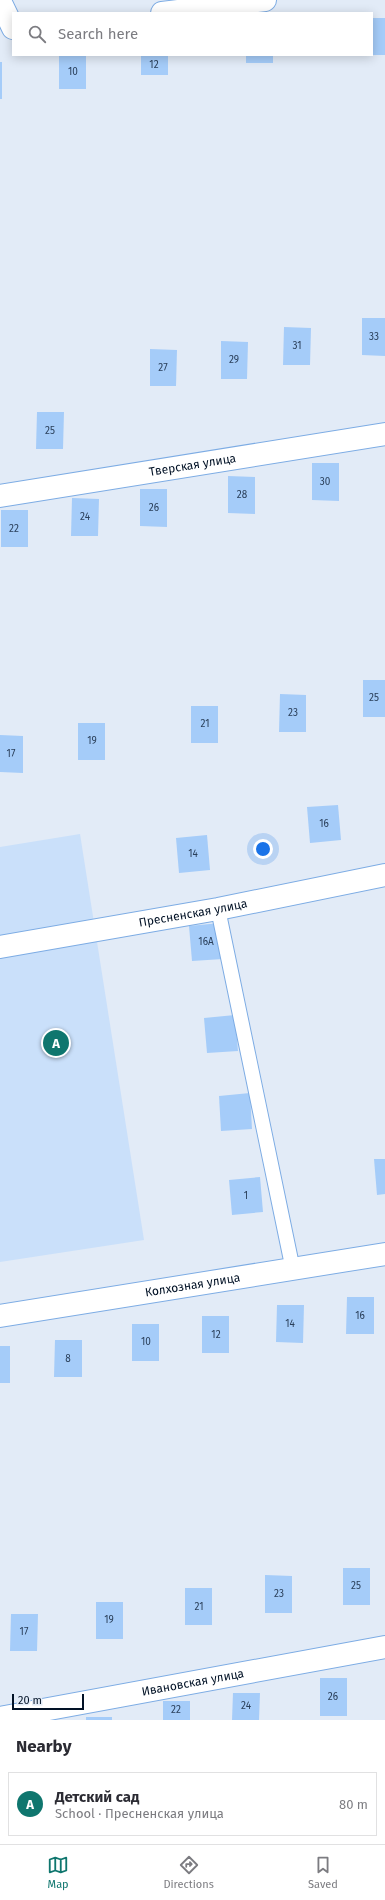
<!DOCTYPE html>
<meta charset="utf-8">
<style>
:root{--surface:#fff;--page:#f2f2f3;--text:#2b2b33;--muted:#7c7c81;--line:#e1e1e2;--accent:#0f766e}
body{margin:0;font-family:"Fira Sans",sans-serif;background:var(--page);color:var(--text)}
.scale{position:absolute;left:12px;bottom:10px;width:72px;box-sizing:border-box;padding-left:4px;border:2px solid #021226;border-top:0;font-size:11px;line-height:14px;white-space:nowrap;color:#021226;-webkit-text-stroke:3px #e2ebf7;paint-order:stroke}
.you{position:absolute;left:263px;top:849px;width:14px;height:14px;margin:-10px;border:3px solid #fff;border-radius:50%;background:#1a73e8;box-shadow:0 0 0 6px #1a73e833}
.badge{display:grid;place-items:center;width:26px;height:26px;border-radius:50%;background:var(--accent);color:#fff;font-size:13px;font-weight:700}
.pin{position:absolute;translate:-50% -50%;border:2px solid #fff;box-shadow:0 1px 4px #0006}
.list{margin:0;padding:0;list-style:none}
h2{display:flex;justify-content:space-between;align-items:center;height:52px;margin:0;padding:0 16px;font-size:17px}
h2 small{font-size:13px;font-weight:400;color:var(--muted)}
.list li{display:grid;grid-template-columns:26px 1fr auto;gap:12px;align-items:center;box-sizing:border-box;height:64px;margin:0 8px 8px;padding:0 8px;border:1px solid var(--line);border-radius:0px}
.list b{display:block;font-size:15px;white-space:nowrap}
.list p{margin:0;font-size:13px;white-space:nowrap;color:var(--muted)}
.list em{font-size:13px;font-style:normal;color:var(--muted)}
.icon{flex:none;width:22px;height:22px;fill:none;stroke:currentColor;stroke-width:2;stroke-linecap:round;stroke-linejoin:round}
.map{position:relative;flex:none;width:385px;height:1720px;overflow:hidden}
.search{position:absolute;background:var(--surface);box-shadow:0 2px 10px #0003;left:12px;right:12px;top:12px;height:44px;display:flex;align-items:center;gap:10px;box-sizing:border-box;padding:0 14px;border-radius:0px;color:var(--muted);font-size:15px}
.sheet{height:124px;background:var(--surface)}
nav{display:flex;justify-content:space-around;align-items:center;box-sizing:border-box;height:56px;border-top:1px solid var(--line);background:var(--surface);font-size:11px;color:var(--muted)}
nav a{display:grid;justify-items:center;gap:2px}
nav .on{color:var(--accent)}
.map>svg:first-child{display:block}
.built{fill:#cae0fa}
.building{fill:#a5ccf9}
.lines{fill:none;stroke-linecap:round;stroke-linejoin:round}
.service-casing{stroke:#7dace4;stroke-width:16}
.minor-casing{stroke:#7dace4;stroke-width:24}
.service{stroke:#fff;stroke-width:14}
.minor{stroke:#fff;stroke-width:22}
.labels{text-anchor:middle;dominant-baseline:central;stroke-width:3;stroke-linejoin:round;paint-order:stroke}
.number-label{font-size:10px;fill:#2b405b}
.street-label{font-size:12px;fill:#021226;stroke:#e2ebf7}
</style>
<div class="map">
<svg width="385" height="1720" viewBox="0 0 385 1720">
<rect width="100%" height="100%" fill="#e2ebf7"/>
<!-- built -->
<path class="built" d="M80 834 144 1240 0 1262V847Z"/>
<!-- building -->
<g class="building">
<rect x="372" y="18" width="13" height="37"/>
<rect x="59" y="55" width="27" height="34"/>
<rect x="141" y="55" width="27" height="20"/>
<rect x="246" y="55" width="27" height="8"/>
<rect x="0" y="62" width="2" height="37"/>
<path d="M362 318H385V356L362 355Z"/>
<path d="M284 327 311 328 310 365H283Z"/>
<path d="M221 341 248 342 247 379H221Z"/>
<path d="M150 349 177 350 176 386H150Z"/>
<path d="M37 412H64L63 449H36Z"/>
<path d="M312 463H339V501L312 500Z"/>
<path d="M228 476 255 477V514L228 513Z"/>
<path d="M140 489H167V527L140 526Z"/>
<path d="M72 498 99 499 98 536H71Z"/>
<rect x="1" y="510" width="27" height="37"/>
<rect x="363" y="680" width="22" height="37"/>
<path d="M280 694 306 695V732H279Z"/>
<rect x="191" y="706" width="27" height="37"/>
<rect x="78" y="723" width="27" height="37"/>
<path d="M0 735 23 736V773L0 772Z"/>
<path d="M338 805 341 840 310 843 307 807Z"/>
<path d="M207 835 210 870 179 873 176 838Z"/>
<path d="M220 923 223 959 192 961 189 926Z"/>
<path d="M235 1015 238 1051 207 1053 204 1018Z"/>
<path d="M250 1093 252 1129 221 1131 219 1096Z"/>
<path d="M374 1159H385V1194L377 1195Z"/>
<path d="M260 1177 263 1212 232 1215 229 1180Z"/>
<path d="M347 1297H374V1334H346Z"/>
<path d="M277 1305H304L303 1343 276 1342Z"/>
<rect x="202" y="1316" width="27" height="37"/>
<rect x="132" y="1324" width="27" height="37"/>
<path d="M55 1340H82V1377H54Z"/>
<rect x="0" y="1346" width="10" height="37"/>
<rect x="343" y="1568" width="27" height="37"/>
<path d="M265 1575 292 1576V1613H265Z"/>
<rect x="185" y="1588" width="27" height="37"/>
<rect x="96" y="1602" width="27" height="37"/>
<path d="M11 1614H38L37 1651H10Z"/>
<rect x="320" y="1678" width="27" height="38"/>
<path d="M233 1693H260L259 1720H232Z"/>
<rect x="163" y="1701" width="27" height="19"/>
<rect x="86" y="1717" width="26" height="3"/>
</g>
<g class="lines">
<defs>
<path id="service" d="M218 909 293 1270"/>
<g id="minor">
<path d="M0 1 13 28"/>
<path d="M162 13 265 0"/>
<path id="s1" d="M0 496 385 434"/>
<path id="s2" d="M0 947 218 909 385 875"/>
<path id="s3" d="M0 1316 385 1254"/>
<path id="s4" d="M0 1718 385 1647"/>
</g>
</defs>
<!-- service casing -->
<use href="#service" class="service-casing"/>
<!-- minor casing -->
<use href="#minor" class="minor-casing"/>
<!-- service -->
<use href="#service" class="service"/>
<!-- minor -->
<use href="#minor" class="minor"/>
</g>
<g class="labels">
<!-- number labels -->
<g class="number-label">
<text x="154" y="65">12</text>
<text x="73" y="72">10</text>
<text x="374" y="337">33</text>
<text x="297" y="346">31</text>
<text x="234" y="360">29</text>
<text x="163" y="368">27</text>
<text x="50" y="431">25</text>
<text x="325" y="482">30</text>
<text x="242" y="495">28</text>
<text x="154" y="508">26</text>
<text x="85" y="517">24</text>
<text x="14" y="529">22</text>
<text x="374" y="698">25</text>
<text x="293" y="713">23</text>
<text x="205" y="724">21</text>
<text x="92" y="741">19</text>
<text x="11" y="754">17</text>
<text x="324" y="824">16</text>
<text x="193" y="854">14</text>
<text x="206" y="942">16А</text>
<text x="246" y="1196">1</text>
<text x="360" y="1316">16</text>
<text x="290" y="1324">14</text>
<text x="216" y="1335">12</text>
<text x="146" y="1342">10</text>
<text x="68" y="1359">8</text>
<text x="356" y="1586">25</text>
<text x="279" y="1594">23</text>
<text x="199" y="1607">21</text>
<text x="109" y="1620">19</text>
<text x="24" y="1632">17</text>
<text x="333" y="1697">26</text>
<text x="246" y="1706">24</text>
<text x="176" y="1710">22</text>
</g>
<!-- street labels -->
<g class="street-label">
<text stroke="none"><textPath href="#s1" startOffset="195">Тверская улица</textPath></text>
<text stroke="none"><textPath href="#s2" startOffset="196">Пресненская улица</textPath></text>
<text stroke="none"><textPath href="#s3" startOffset="195">Колхозная улица</textPath></text>
<text stroke="none"><textPath href="#s4" startOffset="196">Ивановская улица</textPath></text>
</g>
</g>
</svg>
<div class="scale">20 m</div>
<div class="you"></div>
<div class="pin badge" style="left:56px;top:1043px">A</div>
<div class="search"><svg class="icon" aria-label="search" viewBox="0 0 24 24"><circle cx="10" cy="10" r="6"/><path d="M15 15l6 6"/></svg>Search here</div>
</div>
<section class="sheet">
<h2>Nearby<small></small></h2>
<ul class="list">
<li><span class="badge">A</span><div><b>Детский сад</b><p>School · Пресненская улица</p></div><em>80 m</em></li>
</ul>
</section>
<nav>
<a class="on"><svg class="icon" aria-label="map" viewBox="0 0 24 24"><path d="M3 6l6-2 6 2 6-2v14l-6 2-6-2-6 2zM9 4v14M15 6v14"/></svg>Map</a>
<a><svg class="icon" aria-label="directions" viewBox="0 0 24 24"><path d="M12 3l9 9-9 9-9-9zM9 14v-3h6M13 9l2 2-2 2"/></svg>Directions</a>
<a><svg class="icon" aria-label="saved" viewBox="0 0 24 24"><path d="M7 4h10v16l-5-4-5 4z"/></svg>Saved</a>
</nav>
